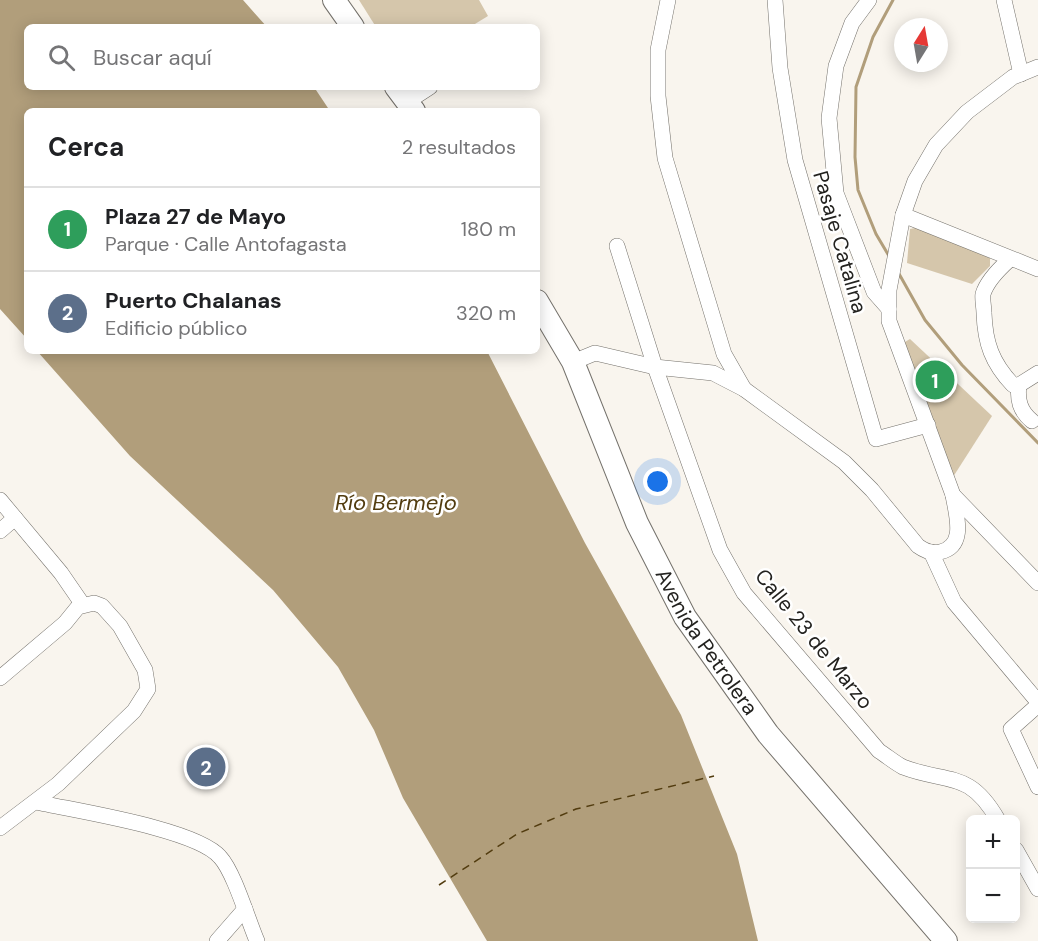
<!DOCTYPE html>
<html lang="es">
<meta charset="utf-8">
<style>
:root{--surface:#fff;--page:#f6f6f6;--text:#202124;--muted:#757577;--line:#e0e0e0;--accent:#514fc6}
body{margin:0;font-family:"DM Sans",sans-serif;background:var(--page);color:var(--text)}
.controls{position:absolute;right:18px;bottom:18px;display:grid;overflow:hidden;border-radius:9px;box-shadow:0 3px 15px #0003}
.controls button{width:54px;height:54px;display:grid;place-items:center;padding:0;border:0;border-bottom:2px solid var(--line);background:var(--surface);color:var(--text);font:30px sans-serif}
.compass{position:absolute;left:894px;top:18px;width:54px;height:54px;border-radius:50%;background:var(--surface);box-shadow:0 3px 15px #0003;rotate:11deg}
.you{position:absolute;left:658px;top:482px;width:21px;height:21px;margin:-15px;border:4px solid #fff;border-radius:50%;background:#1a73e8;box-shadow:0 0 0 9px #1a73e833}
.badge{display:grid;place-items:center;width:39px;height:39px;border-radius:50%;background:var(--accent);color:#fff;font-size:20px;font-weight:700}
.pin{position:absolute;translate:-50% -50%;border:3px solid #fff;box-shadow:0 2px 6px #0006}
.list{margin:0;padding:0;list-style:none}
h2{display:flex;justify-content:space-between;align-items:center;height:78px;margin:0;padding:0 24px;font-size:26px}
h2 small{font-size:20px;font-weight:400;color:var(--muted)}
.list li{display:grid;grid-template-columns:39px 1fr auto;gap:18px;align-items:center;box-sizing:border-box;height:84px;padding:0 24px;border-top:2px solid var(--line)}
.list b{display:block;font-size:22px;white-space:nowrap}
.list p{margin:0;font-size:20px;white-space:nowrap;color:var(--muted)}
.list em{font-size:20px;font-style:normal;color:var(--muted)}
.icon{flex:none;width:33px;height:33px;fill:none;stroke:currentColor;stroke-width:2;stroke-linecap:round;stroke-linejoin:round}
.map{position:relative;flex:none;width:1038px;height:941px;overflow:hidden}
.search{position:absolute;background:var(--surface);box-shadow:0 3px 15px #0003;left:24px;top:24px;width:516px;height:66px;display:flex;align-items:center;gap:15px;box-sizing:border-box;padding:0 21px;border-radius:9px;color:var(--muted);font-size:22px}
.panel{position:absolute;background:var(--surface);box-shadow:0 3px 15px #0003;left:24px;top:108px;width:516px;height:246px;border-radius:9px}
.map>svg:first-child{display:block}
.green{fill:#d5c6ab}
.water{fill:#b19e7b}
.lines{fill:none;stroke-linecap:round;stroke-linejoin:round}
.stream{stroke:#b19e7b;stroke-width:3}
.ferry{stroke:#523c0f;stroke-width:1.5;stroke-dasharray:8 6;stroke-linecap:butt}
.minor-casing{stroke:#74716b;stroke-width:16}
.highway-casing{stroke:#74716b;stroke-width:24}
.minor{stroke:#fff;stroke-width:15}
.highway{stroke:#fff;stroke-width:22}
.labels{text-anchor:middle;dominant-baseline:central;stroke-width:5;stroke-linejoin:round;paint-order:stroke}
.street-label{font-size:21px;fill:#23221f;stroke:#fff}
.water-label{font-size:22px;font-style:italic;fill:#523c0f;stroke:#fff}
</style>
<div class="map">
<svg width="1038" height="941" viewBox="0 0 1038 941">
<rect width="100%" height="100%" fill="#f9f5ee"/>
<!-- green -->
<g class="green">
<path d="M359 0H479L488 16 470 27H376Z"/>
<path d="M920 227 990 258V266L972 284 907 263 910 229Z"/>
<path d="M910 339 992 416 953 477 903 343Z"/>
</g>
<!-- water -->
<g class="water">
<path d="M0 0H243L267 27H27V87H314L330 111H27V339L0 309Z"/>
<path d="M37 351H487L585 543 681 715 737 854 758 941H487L403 798 374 730 338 667 273 590 130 456Z"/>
</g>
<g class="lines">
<!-- stream -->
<g class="stream">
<path d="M889 256 876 234 858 190 855 157 856 87 873 37 893 0"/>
<path d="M898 272 925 320 962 365 1038 443"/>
</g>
<!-- ferry -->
<path class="ferry" d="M439 885 517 834 576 809 714 776"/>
<defs>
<g id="minor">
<path d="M668 0 658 50V96L665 158 724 354 744 389"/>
<path d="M775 0 780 68 795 160 876 439 928 425"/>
<path d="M869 0 852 23 836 66 829 118 836 193 874 292 889 309"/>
<path d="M1004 0 1021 74"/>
<path d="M1038 67 1013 77 967 112 936 145 915 181 903 215 889 290V321L953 495 1038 583"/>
<path d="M407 102 430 87"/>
<path d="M903 215 1038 269"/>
<path d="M617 246 655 367 720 550 744 593 879 751C887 756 895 763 903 767 947 784 969 769 998 820"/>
<path d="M1009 260C999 269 987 281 983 294 982 299 984 307 984 313 985 343 992 363 1013 385H1019"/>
<path d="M573 362 595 353 655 367 713 373 744 389 844 462 872 490 918 546C925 551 932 554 940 552 967 546 956 514 953 495"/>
<path d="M1032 421C1020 411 1017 400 1019 385L1038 373"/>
<path d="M0 500 61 573 83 605"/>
<path d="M0 531 15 518"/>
<path d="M931 552 954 602 1038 702"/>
<path d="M0 678 65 623 78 607 94 603 102 606 120 626 145 670 148 689 134 711 58 784 0 828"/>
<path d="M1038 705 1011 729 1038 787"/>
<path d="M36 802C76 811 196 829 220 857 234 872 248 920 257 941"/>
<path d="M1016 850 1038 889"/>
<path d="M217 941 245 909"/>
</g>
<g id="highway">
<path d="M334 0 353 27"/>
<path d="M396 87 414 111"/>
<path id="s1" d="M537 301 573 362 637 523 685 617 768 734 946 941"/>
</g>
</defs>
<!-- minor casing -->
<use href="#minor" class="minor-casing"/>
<!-- highway casing -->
<use href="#highway" class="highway-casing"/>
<!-- minor -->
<use href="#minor" class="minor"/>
<!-- highway -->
<use href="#highway" class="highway"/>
</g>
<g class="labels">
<!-- street labels -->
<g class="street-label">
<text transform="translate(840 242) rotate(74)">Pasaje Catalina</text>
<text transform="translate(814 639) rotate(51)">Calle 23 de Marzo</text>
<text stroke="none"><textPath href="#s1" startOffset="382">Avenida Petrolera</textPath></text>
</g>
<!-- water labels -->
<g class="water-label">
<text x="396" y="502">Río Bermejo</text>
</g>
</g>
</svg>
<div class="controls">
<button>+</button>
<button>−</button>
</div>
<svg class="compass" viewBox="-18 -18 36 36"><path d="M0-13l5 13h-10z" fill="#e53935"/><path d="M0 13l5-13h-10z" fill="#757577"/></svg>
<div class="you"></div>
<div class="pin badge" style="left:935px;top:380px;background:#2e9e5b">1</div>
<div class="pin badge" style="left:206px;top:767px;background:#5c6f8a">2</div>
<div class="search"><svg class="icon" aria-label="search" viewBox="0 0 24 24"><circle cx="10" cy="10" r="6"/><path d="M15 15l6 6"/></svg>Buscar aquí</div>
<section class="panel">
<h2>Cerca<small>2 resultados</small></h2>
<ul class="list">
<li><span class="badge" style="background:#2e9e5b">1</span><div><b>Plaza 27 de Mayo</b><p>Parque · Calle Antofagasta</p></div><em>180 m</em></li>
<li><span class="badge" style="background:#5c6f8a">2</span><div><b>Puerto Chalanas</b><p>Edificio público</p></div><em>320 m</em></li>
</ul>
</section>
</div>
